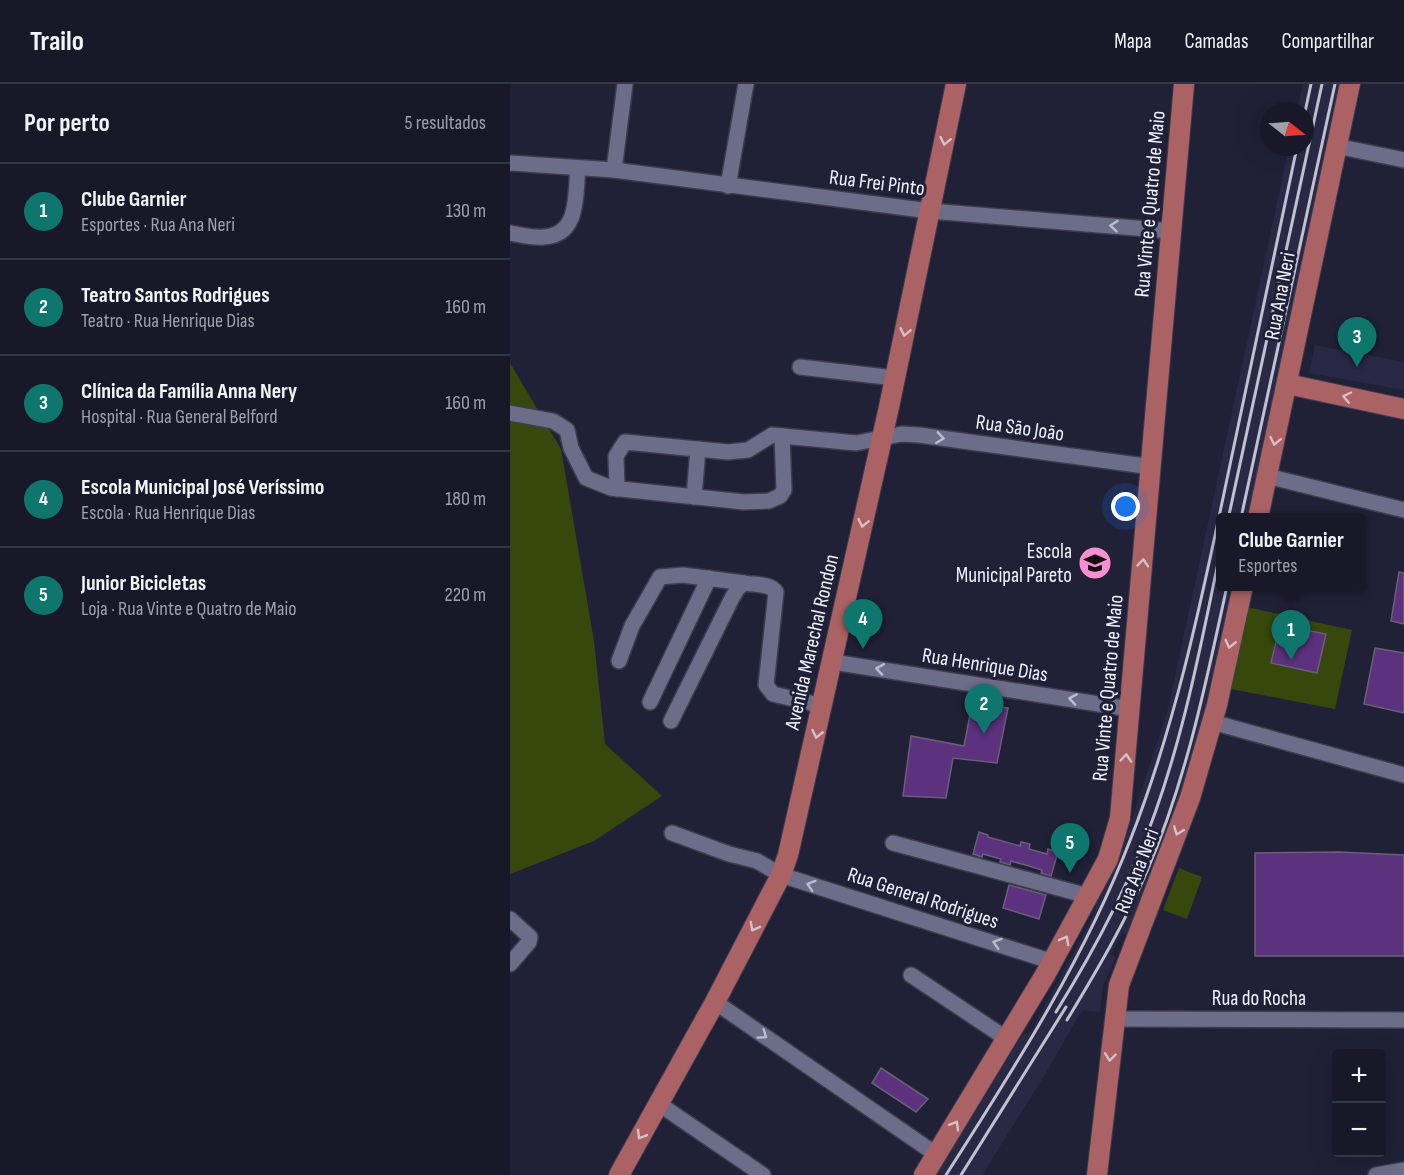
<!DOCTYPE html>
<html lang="pt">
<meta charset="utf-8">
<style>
:root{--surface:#181829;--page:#212131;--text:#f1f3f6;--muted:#9fa0a8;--line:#363746;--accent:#0f766e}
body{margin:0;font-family:"Sofia Sans Condensed",sans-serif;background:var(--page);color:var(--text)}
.controls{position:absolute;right:18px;bottom:18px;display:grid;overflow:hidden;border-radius:6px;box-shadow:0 6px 24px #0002}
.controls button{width:54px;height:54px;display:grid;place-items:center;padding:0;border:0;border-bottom:2px solid var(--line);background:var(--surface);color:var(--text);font:30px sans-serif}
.compass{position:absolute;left:750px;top:18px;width:54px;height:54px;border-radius:50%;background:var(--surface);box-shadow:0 6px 24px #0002;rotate:107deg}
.you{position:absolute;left:616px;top:423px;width:21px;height:21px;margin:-15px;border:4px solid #fff;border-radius:50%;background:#1a73e8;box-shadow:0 0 0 9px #1a73e833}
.badge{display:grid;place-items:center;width:39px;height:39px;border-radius:50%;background:var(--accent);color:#fff;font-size:20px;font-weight:700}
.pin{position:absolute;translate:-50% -50px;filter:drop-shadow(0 2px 3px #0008)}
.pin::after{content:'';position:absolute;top:32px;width:21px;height:18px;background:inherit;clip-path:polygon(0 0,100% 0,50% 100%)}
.popup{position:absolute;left:706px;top:429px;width:150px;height:78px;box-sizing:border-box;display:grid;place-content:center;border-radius:6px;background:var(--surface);filter:drop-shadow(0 2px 4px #0005);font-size:20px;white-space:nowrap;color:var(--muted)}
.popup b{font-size:22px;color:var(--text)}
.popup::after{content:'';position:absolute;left:50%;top:100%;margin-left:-12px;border:12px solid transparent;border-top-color:var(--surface)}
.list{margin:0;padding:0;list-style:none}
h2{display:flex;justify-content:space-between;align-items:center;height:78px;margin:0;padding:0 24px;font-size:26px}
h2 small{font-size:20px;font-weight:400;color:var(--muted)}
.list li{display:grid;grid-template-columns:39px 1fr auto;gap:18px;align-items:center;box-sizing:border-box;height:96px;padding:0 24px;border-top:2px solid var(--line)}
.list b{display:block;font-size:22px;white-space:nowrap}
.list p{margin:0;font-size:20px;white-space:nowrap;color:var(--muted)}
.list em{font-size:20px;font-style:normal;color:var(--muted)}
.map{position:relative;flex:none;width:894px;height:1091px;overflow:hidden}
header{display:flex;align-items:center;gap:36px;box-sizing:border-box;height:84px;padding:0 30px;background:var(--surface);border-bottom:2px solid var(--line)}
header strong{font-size:28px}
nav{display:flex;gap:33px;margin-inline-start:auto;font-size:21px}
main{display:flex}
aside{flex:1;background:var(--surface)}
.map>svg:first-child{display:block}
.built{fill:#292946}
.green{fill:#36480c}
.building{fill:#5c327f;stroke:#6b5e78;stroke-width:1.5}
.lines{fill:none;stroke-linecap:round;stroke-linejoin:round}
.minor-casing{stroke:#3d3c4f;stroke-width:18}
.major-casing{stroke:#3d3c4f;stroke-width:22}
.minor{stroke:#6c6d88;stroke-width:15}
.major{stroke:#ab6264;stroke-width:20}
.rail{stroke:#c0c1d0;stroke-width:3}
.oneway{stroke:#d8bfc8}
.oneway2{stroke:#bbbccf}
.labels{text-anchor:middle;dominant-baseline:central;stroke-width:6;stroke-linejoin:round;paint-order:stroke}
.street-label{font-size:21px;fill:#f0f1fe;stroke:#202037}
.poi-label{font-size:21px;fill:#f0f1fe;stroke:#202037;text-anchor:end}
</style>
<header>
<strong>Trailo</strong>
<nav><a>Mapa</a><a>Camadas</a><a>Compartilhar</a></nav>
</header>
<main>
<aside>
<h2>Por perto<small>5 resultados</small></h2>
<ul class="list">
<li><span class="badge">1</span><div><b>Clube Garnier</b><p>Esportes · Rua Ana Neri</p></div><em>130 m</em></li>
<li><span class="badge">2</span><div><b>Teatro Santos Rodrigues</b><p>Teatro · Rua Henrique Dias</p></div><em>160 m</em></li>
<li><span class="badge">3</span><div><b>Clínica da Família Anna Nery</b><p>Hospital · Rua General Belford</p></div><em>160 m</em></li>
<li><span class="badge">4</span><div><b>Escola Municipal José Veríssimo</b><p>Escola · Rua Henrique Dias</p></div><em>180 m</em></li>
<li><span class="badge">5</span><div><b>Junior Bicicletas</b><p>Loja · Rua Vinte e Quatro de Maio</p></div><em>220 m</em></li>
</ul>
</aside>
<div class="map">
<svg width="894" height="1091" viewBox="0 0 894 1091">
<rect width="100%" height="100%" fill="#202037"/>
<!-- built -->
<g class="built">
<path d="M793 0H830L738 433 710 434V502L723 503 702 600 670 714 618 851 612 849 601 870 606 873 593 901 590 928 572 926 536 989 472 1091H426L513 950 520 949 580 838 586 825V820L602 789 619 744 658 625 779 63H795V27H787Z"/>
<path d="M805 261 894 278V306L799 289Z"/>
</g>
<!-- green -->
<g class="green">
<path d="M0 279 51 365 84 557 95 660 152 712 84 757 0 790Z"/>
<path d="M737 523 842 546 825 625 721 605Z"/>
<path d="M669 784 692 793 677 835 653 826Z"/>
</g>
<!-- building -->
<g class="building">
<path d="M889 488 894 489V540L881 537Z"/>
<path d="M770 541 816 550 807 589 761 579Z"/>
<path d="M865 564 894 569V629L854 620Z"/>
<path d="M462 620 498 624 487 679 443 674 436 714 393 712 401 652 454 662Z"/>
<path d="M469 748 478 751V753L510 762 511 758 520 760 519 765 537 770 538 765 548 768 541 792 531 789 532 786 519 782 501 777 500 781 490 778 491 775 473 770 472 773 463 770Z"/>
<path d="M829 768 894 771V872H745V769Z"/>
<path d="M499 801 536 811 529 835 493 824Z"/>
<path d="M371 984 418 1015 406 1028 362 999Z"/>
</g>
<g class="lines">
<defs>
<g id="minor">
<path d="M826 62 894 76"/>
<path d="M0 79 104 86 420 127 662 147"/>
<path d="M104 86 115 0"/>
<path d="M218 102 236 0"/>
<path d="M0 149C11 151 23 154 34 153 70 151 65 110 68 84"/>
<path d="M290 283 385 294"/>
<path d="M0 329 43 337 57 346 61 364 76 394 101 404 234 418 259 417 270 412 274 406 272 352"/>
<path d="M757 392 894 426"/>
<path d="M107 405 106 372 115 358 218 368 238 366 262 351 346 359 392 350 409 351 642 383"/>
<path d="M184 413 188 365"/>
<path d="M109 577 122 542 150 493 173 491 234 499"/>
<path d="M323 578 620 625"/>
<path d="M140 618 199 494"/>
<path d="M161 637 222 514 228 504 234 499C244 501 260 499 266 508L256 601 263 610 313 622"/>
<path d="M702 638 894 691"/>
<path d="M162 749 219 770 247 777 271 791 543 878"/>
<path d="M383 759 578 812"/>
<path d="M0 835 20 853 19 858 0 880"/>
<path d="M401 891 497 955"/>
<path d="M205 918 427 1071"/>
<path d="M605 935 894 936"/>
<path d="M149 1020 253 1091"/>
<path d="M866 1091 894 1086"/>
</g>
<g id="major">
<path d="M777 300 894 325"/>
<path d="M748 434 840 0"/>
<path d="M109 1091 205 918 271 791 278 771 379 323 446 0"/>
<path d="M414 1091 535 891 598 775 610 734 674 0"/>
<path d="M587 1091 609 901 680 714 707 621 733 502"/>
</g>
</defs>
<!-- minor casing -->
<use href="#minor" class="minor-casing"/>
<!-- major casing -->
<use href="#major" class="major-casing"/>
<!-- minor -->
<use href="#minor" class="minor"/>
<!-- major -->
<use href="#major" class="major"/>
<!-- rail -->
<g class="rail">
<path d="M795 28 801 0"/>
<path d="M719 431 812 0"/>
<path d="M731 434 825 0"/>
<path d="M546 928C585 865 620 800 645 729 675 645 692 556 710 469"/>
<path d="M557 936C586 888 615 839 637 787 676 697 696 599 717 502"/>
<path d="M436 1091C505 983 575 874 621 754 664 644 689 528 713 414 738 297 763 180 787 63"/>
<path d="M451 1091 556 923"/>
</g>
</g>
<!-- one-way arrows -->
<defs><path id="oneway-chevron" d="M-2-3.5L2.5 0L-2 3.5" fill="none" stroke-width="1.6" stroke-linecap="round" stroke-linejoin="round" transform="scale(1.5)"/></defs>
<g class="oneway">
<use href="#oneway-chevron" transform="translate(435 57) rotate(102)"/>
<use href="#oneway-chevron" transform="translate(395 248) rotate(102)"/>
<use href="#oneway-chevron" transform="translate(837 313) rotate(-168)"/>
<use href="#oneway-chevron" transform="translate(765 357) rotate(102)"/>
<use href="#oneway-chevron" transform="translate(353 439) rotate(102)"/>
<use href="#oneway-chevron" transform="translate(633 479) rotate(-85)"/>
<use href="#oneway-chevron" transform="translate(720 560) rotate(103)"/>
<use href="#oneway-chevron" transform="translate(307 650) rotate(103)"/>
<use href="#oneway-chevron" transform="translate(616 674) rotate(-85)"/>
<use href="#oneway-chevron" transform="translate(668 747) rotate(111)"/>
<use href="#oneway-chevron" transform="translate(244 843) rotate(118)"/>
<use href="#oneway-chevron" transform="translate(555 856) rotate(-62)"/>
<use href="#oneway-chevron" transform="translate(600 973) rotate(97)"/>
<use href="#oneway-chevron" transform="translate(445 1041) rotate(-59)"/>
<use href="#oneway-chevron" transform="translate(131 1051) rotate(120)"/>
</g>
<g class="oneway2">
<use href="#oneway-chevron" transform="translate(604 142) rotate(-175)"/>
<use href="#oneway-chevron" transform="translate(430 354) rotate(8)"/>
<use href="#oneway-chevron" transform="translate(370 585) rotate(-171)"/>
<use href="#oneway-chevron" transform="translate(563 615) rotate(-171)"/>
<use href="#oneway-chevron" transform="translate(301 801) rotate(-162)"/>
<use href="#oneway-chevron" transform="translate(487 859) rotate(-162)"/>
<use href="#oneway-chevron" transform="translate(253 951) rotate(35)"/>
</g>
<!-- icons -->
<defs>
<symbol id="school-disc" viewBox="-11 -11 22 22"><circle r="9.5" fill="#f790cf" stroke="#202037"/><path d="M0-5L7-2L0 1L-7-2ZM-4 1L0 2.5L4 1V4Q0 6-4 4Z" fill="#111"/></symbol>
</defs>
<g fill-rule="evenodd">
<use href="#school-disc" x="566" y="460" width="38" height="38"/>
</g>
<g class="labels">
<!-- street labels -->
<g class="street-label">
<text transform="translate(367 99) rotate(7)">Rua Frei Pinto</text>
<text transform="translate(640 120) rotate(-85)">Rua Vinte e Quatro de Maio</text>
<text transform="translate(770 212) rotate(-79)">Rua Ana Neri</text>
<text transform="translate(510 344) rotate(8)">Rua São João</text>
<text transform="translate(302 558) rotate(-77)">Avenida Marechal Rondon</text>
<text transform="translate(475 581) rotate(9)">Rua Henrique Dias</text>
<text transform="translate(598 604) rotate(-85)">Rua Vinte e Quatro de Maio</text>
<text transform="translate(627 787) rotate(-69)">Rua Ana Neri</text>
<text transform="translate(413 814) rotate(18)">Rua General Rodrigues</text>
<text x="749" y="914">Rua do Rocha</text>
</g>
<!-- poi labels -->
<g class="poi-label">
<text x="562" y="467">Escola<tspan x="562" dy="24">Municipal Pareto</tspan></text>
</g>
</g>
</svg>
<div class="controls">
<button>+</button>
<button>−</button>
</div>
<svg class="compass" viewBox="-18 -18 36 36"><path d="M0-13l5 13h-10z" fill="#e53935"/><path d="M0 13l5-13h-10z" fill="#9fa0a8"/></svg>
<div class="you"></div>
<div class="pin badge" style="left:781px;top:576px">1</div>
<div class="popup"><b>Clube Garnier</b>Esportes</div>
<div class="pin badge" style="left:474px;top:650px">2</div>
<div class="pin badge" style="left:847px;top:283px">3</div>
<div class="pin badge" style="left:353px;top:565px">4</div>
<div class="pin badge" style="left:560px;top:789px">5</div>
</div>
</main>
